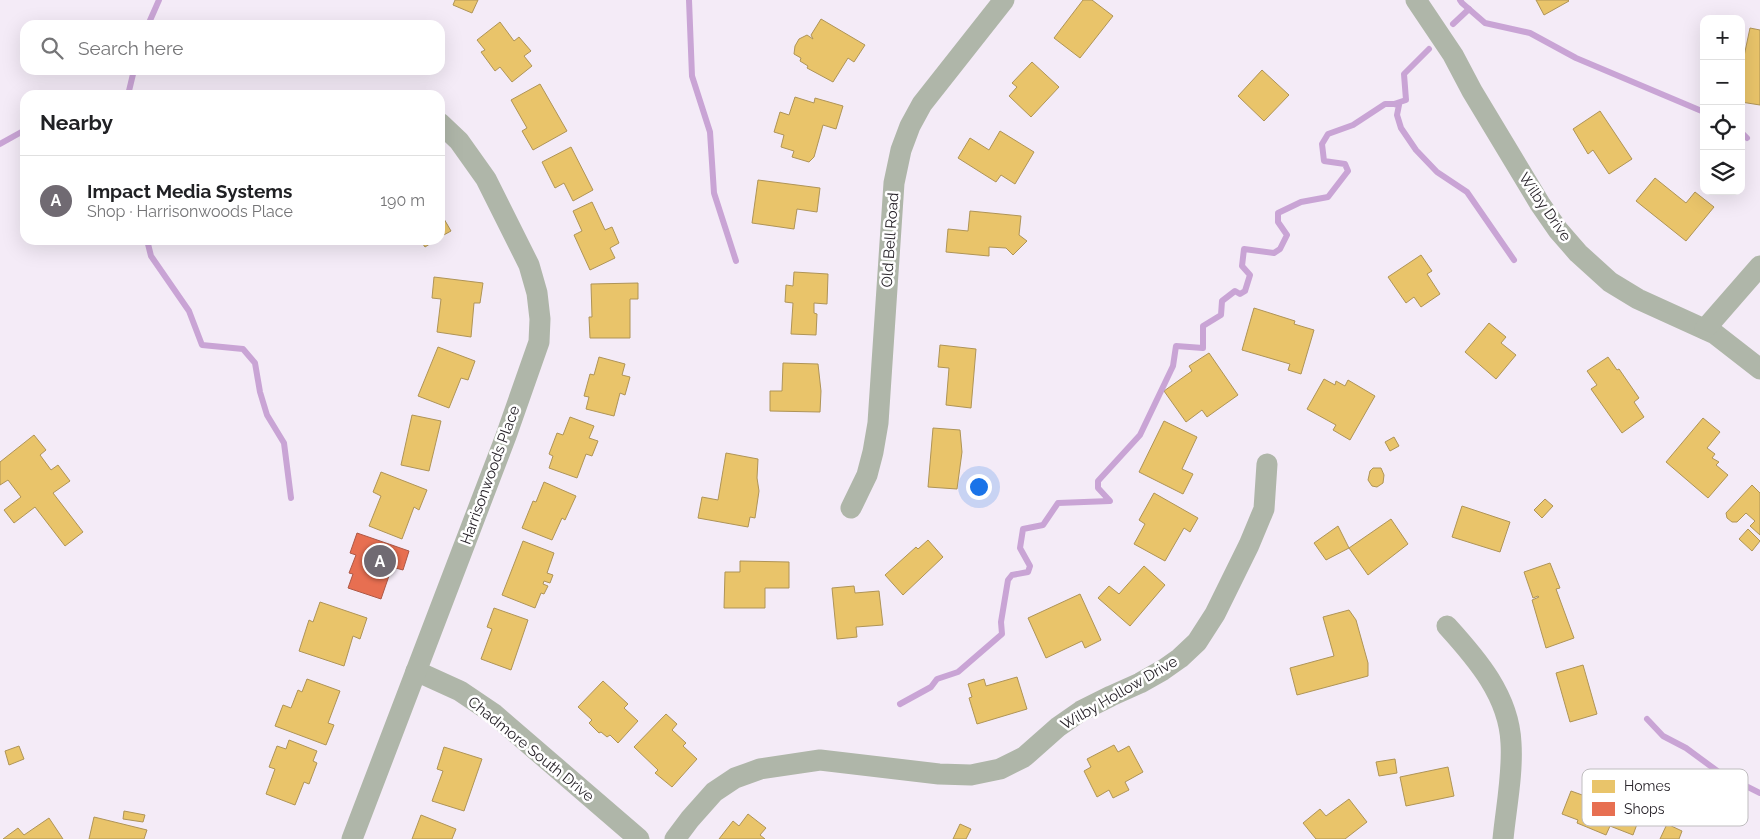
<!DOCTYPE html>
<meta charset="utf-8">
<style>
:root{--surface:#fff;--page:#f6f6f6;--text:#202124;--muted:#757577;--line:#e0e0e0;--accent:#706a72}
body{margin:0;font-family:Raleway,sans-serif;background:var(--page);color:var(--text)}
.controls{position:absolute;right:15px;top:15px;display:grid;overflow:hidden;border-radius:10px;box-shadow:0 5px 20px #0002}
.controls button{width:45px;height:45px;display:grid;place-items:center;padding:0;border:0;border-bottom:1px solid var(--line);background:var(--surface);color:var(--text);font:25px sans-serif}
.you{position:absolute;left:978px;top:486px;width:18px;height:18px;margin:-12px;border:4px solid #fff;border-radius:50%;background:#1a73e8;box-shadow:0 0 0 8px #1a73e833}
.badge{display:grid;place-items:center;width:32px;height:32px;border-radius:50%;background:var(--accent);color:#fff;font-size:16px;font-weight:700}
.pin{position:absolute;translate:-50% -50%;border:2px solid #fff;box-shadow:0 1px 5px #0006}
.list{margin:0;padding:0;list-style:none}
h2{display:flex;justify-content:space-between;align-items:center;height:65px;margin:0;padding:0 20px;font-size:21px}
h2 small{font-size:16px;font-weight:400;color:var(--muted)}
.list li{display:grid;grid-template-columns:32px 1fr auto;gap:15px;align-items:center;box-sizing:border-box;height:90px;padding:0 20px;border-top:1px solid var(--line)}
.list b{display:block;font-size:19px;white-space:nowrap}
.list p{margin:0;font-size:16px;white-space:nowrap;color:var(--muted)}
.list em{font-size:16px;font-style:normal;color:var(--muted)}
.icon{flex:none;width:28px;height:28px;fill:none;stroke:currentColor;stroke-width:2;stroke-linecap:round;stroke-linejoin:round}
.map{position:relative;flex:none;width:1760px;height:839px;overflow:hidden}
.search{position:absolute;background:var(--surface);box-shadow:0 5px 20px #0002;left:20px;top:20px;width:425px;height:55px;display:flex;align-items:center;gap:12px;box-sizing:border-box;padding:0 18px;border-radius:15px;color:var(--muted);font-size:19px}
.panel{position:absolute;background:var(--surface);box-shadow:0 5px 20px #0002;left:20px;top:90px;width:425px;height:155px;border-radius:15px}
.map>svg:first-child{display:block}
.homes{fill:#e9c46a;stroke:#af9457}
.shops{fill:#e76f51;stroke:#ae5846}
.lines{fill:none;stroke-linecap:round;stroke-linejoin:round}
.stream{stroke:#c9a4d5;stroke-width:6}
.minor{stroke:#afb6a9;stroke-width:21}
.labels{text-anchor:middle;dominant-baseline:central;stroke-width:5;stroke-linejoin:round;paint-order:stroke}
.street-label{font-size:15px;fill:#29242b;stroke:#fff}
.key{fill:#fff;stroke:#bfbdbf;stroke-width:1}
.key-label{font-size:14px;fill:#29242b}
</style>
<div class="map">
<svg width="1760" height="839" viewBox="0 0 1760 839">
<rect width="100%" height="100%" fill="#f4ebf7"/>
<!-- homes -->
<g class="homes">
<path d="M455 0H478L472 13 453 5Z"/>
<path d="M1083 0H1092L1113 16 1080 58 1054 38Z"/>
<path d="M1536 0H1568L1569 1 1544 15Z"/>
<path d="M821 19 865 45 854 62 848 58 833 82 807 68 808 66 800 61 801 58 794 54 795 46 799 39 807 35 813 39 811 35Z"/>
<path d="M500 22 514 41 519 37 531 51 524 56 532 66 512 82 500 67 495 71 481 52 485 50 477 40Z"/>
<path d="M1750 28 1760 30V105L1741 102V61H1743Z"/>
<path d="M1032 62 1059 87 1031 117 1009 96 1017 87 1012 83Z"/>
<path d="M1262 70 1289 95 1264 121 1238 96Z"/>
<path d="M540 84 567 131 533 150 522 131 527 128 511 100Z"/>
<path d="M795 97 814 103 815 98 843 106 836 129 823 125 814 157 809 162 792 157 794 151 781 147 784 135 774 132 780 112 789 115Z"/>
<path d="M1600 111 1632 159 1609 174 1593 150 1588 154 1573 129Z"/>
<path d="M1000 131 1034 152 1015 184 1001 175 996 182 958 158 970 138 989 150Z"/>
<path d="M571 147 593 190 573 201 564 183 555 188 542 162Z"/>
<path d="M1655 178 1686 203 1695 192 1714 207 1686 241 1636 201Z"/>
<path d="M758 180 820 188 817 212 797 209 794 229 752 223Z"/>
<path d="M592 202 605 230 612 227 619 243 610 248 615 258 590 270 574 235 582 231 573 211Z"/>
<path d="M970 211 1021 216 1019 235 1027 241 1013 255 1006 248 989 247V256L946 252 948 229 968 231Z"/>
<path d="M440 212 451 231 440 237Z"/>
<path d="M420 240H436L425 247Z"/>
<path d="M1421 255 1432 271 1427 274 1440 294 1421 307 1414 297 1406 303 1388 277Z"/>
<path d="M794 272 828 274 827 304 814 303V313L817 314 816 335 791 334 793 303 785 302 786 285 793 286Z"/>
<path d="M434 277 483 283 480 303H474L471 337 437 332 441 299 432 298Z"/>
<path d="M638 283V299H630V338H590L589 317H592L591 284Z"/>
<path d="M1254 308 1295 321 1294 324 1314 330 1301 374 1288 370 1290 364 1242 350Z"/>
<path d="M1489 323 1506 337 1501 343 1516 355 1496 379 1465 352Z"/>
<path d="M940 345 976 349 971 408 946 405 949 368 938 367Z"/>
<path d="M438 347 475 361 468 380 461 378 449 408 418 396Z"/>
<path d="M1209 353 1238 395 1207 417 1202 410 1186 422 1164 391 1192 371 1189 366Z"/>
<path d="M599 357 625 364 622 375 630 377 625 395 620 393 614 416 586 409 589 397 584 396 590 374 594 375Z"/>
<path d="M1608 357 1617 370 1619 369 1639 398 1634 402 1644 417 1622 433 1591 389 1597 385 1587 371Z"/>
<path d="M783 363 818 364 821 391 820 412 770 411V391H782Z"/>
<path d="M1324 379 1335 385 1336 381 1345 386 1348 380 1375 396 1350 440 1333 430 1336 425 1307 409Z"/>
<path d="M412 415 441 421 429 471 401 465Z"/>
<path d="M570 417 594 426 589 438 598 441 592 456 586 454 577 478 549 468 553 456 549 454 557 433 563 435Z"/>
<path d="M1703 418 1720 432 1707 448 1715 454 1712 458 1719 462 1716 465 1728 475 1708 498 1666 462Z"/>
<path d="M1164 421 1197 437 1182 469 1193 474 1183 494 1139 472Z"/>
<path d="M933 428 960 430 962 452 957 489 928 487Z"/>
<path d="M34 435 46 450 40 455 51 470 58 465 70 481 53 493 83 532 65 546 35 507 14 523 4 510 21 497 8 480 0 485V462Z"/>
<path d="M1394 437 1399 446 1390 451 1385 442Z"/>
<path d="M726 453 758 459 757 478 759 491 755 518 750 517 748 527 698 518 702 497 718 500Z"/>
<path d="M1373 468H1381L1384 475 1383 483 1377 487 1372 486 1368 480 1370 471Z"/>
<path d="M381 472 427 490 419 510 414 507 402 539 369 526 381 496 373 492Z"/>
<path d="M544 482 576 496 565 520 562 518 552 540 522 528 533 501 536 502Z"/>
<path d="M1752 485 1760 493V535L1750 526 1755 521 1746 513 1737 522H1732L1727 518 1726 513Z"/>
<path d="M1154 493 1198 518 1190 532 1184 528 1165 561 1134 544 1145 524 1139 520Z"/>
<path d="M1545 499 1553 506 1542 518 1534 510Z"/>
<path d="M1462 506 1510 522 1500 552 1452 537Z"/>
<path d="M1391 519 1408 544 1368 575 1349 548Z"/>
<path d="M1338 526 1349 548 1326 560 1314 543Z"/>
<path d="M1748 529 1760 541 1752 551 1739 539Z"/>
<path d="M928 540 943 557 903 595 885 575 916 547 918 549Z"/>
<path d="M523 541 554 553 547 573 553 575 550 583 544 581 543 584 548 586 544 594 541 593 535 608 502 595Z"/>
<path d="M740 561 789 562V588H765V608H724L725 572H740Z"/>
<path d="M1550 563 1560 588 1556 589 1574 638 1546 648 1532 600 1539 597 1538 596 1533 598 1524 572Z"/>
<path d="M1144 566 1165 585 1130 626 1098 598 1109 586 1119 594Z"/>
<path d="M854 586 855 593 879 591 883 625 856 627 857 637 837 639 832 588Z"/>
<path d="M1080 594 1101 640 1085 648 1082 641 1046 658 1028 618Z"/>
<path d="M320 602 367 618 360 639 353 636 344 666 299 651 309 620 313 622Z"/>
<path d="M494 608 528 620 511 670 481 659 492 629 487 627Z"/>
<path d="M1349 610 1356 620 1368 663V676L1297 695 1290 668 1334 656 1323 617Z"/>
<path d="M1583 665 1597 714 1570 722 1556 673Z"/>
<path d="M1017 677 1027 709 977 724 969 698 972 697 968 684 984 679 986 686Z"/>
<path d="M307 679 340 691 328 723 334 725 326 745 275 726 283 705 291 708 298 690 302 692Z"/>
<path d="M603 681 628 704 624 708 638 721 618 743 610 735 607 737 601 732 599 733 589 723 592 720 578 707Z"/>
<path d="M666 714 677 724 672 730 686 743 683 746 697 759 672 787 655 773 658 770 634 747Z"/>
<path d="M289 740 317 751 313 761 317 763 309 784 304 782 295 805 266 794 275 769 269 767 277 746 286 749Z"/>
<path d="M1114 745 1118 752 1129 746 1143 772 1125 782 1129 790 1113 798 1109 790 1097 797 1084 771 1091 767 1087 759Z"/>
<path d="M19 746 24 759 9 765 5 751Z"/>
<path d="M444 747 482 759 464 811 432 801 443 771 437 769Z"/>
<path d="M1395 759 1397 773 1379 776 1376 762Z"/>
<path d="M1448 767 1454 796 1406 806 1400 777Z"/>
<path d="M1571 791 1616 807 1620 798 1643 808 1633 835 1610 826 1606 835 1577 823 1578 820 1562 814Z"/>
<path d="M1349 799 1367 822 1345 839H1316L1303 823 1320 809 1326 816Z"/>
<path d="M124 811 145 815 143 822 123 819Z"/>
<path d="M748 814 766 828 760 835 765 839H719L733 821 739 826Z"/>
<path d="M421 815 456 829 452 839H412Z"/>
<path d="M94 817 147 830 144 839H89Z"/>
<path d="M49 818 63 839H3L18 828 24 835Z"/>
<path d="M960 824 971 829 966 839H953Z"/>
<path d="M1667 824 1682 831 1679 839H1660Z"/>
</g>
<!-- shops -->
<path class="shops" d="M357 533 409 551 403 570 392 567 381 599 348 588 353 574 349 573 356 555 350 553Z"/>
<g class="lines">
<!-- stream -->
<g class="stream">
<path d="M689 0 692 76 710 132 714 193 736 261"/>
<path d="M1460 0 1462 3 1485 23 1530 33 1576 58 1704 112"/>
<path d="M1453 24 1469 9"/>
<path d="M148 25 159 0"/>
<path d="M128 95 134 70"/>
<path d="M1394 104 1399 105 1397 115 1401 128 1416 150 1437 172 1467 192 1514 260"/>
<path d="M1741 132 1747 138"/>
<path d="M0 144 25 130"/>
<path d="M147 240 151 256 189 311 202 345 243 349 255 363 260 392 267 415 284 443 291 498"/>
<path d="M900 704 931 687 937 679 958 672 1002 634 1001 622 1008 580 1012 575 1028 572 1030 566 1020 548 1023 529 1043 525 1058 503 1110 501 1098 488V481L1140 435 1173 366 1176 346 1203 348V326L1221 315 1222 301 1235 291 1240 294 1245 291 1250 275 1242 266 1244 249 1274 253 1280 249 1287 235 1278 222V213L1301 202 1328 197 1348 171 1345 164 1324 161 1322 144 1328 134 1353 125 1385 104H1394L1406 100 1404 74 1429 49"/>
<path d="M1647 719 1663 736 1686 748 1720 773 1760 793"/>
</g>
<!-- minor -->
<g class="minor">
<path d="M1416 0 1453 55 1472 91 1540 204 1558 230 1578 253 1610 282 1638 299 1715 334 1760 369"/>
<path d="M1705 329 1760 266"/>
<path d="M851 508 867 475 873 452 878 423 894 183 901 150 910 126 922 104 1004 0"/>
<path d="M1447 626C1477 659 1509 696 1511 743 1513 774 1506 808 1503 839"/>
<path d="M416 671 460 691 494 714 639 839"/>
<path d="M352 839 506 436 539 342 540 319 537 293 529 265 486 179 459 141 440 123"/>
<path d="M675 839 690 819 714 792 735 778 760 769 820 760 939 774 971 775 1000 769 1024 757 1058 727 1081 711 1111 696 1140 683 1163 670 1180 658 1197 642 1215 614 1249 545 1264 509 1267 464"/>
</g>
</g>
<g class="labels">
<!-- street labels -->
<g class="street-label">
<text transform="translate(1545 207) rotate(55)">Wilby Drive</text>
<text transform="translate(890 240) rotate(-86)">Old Bell Road</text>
<text transform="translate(490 475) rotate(-70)">Harrisonwoods Place</text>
<text transform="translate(1119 693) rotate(-30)">Wilby Hollow Drive</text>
<text transform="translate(531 749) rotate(39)">Chadmore South Drive</text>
</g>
</g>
<!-- legend -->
<rect x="1582" y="769" width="166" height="57" rx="8" class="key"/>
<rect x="1592" y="780" width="23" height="13" fill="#e9c46a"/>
<rect x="1592" y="802" width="23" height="14" fill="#e76f51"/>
<g class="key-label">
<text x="1624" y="791">Homes</text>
<text x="1624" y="814">Shops</text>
</g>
</svg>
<div class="controls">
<button>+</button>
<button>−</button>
<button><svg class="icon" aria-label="locate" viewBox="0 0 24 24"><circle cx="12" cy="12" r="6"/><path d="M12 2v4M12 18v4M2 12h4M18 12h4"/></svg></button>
<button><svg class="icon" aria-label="layers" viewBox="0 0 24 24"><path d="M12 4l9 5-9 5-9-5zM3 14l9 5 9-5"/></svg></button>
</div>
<div class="you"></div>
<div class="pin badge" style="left:380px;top:561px">A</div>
<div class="search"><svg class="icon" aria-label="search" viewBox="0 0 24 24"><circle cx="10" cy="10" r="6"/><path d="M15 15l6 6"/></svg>Search here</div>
<section class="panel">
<h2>Nearby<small></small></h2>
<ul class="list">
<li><span class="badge">A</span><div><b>Impact Media Systems</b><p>Shop · Harrisonwoods Place</p></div><em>190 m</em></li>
</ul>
</section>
</div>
